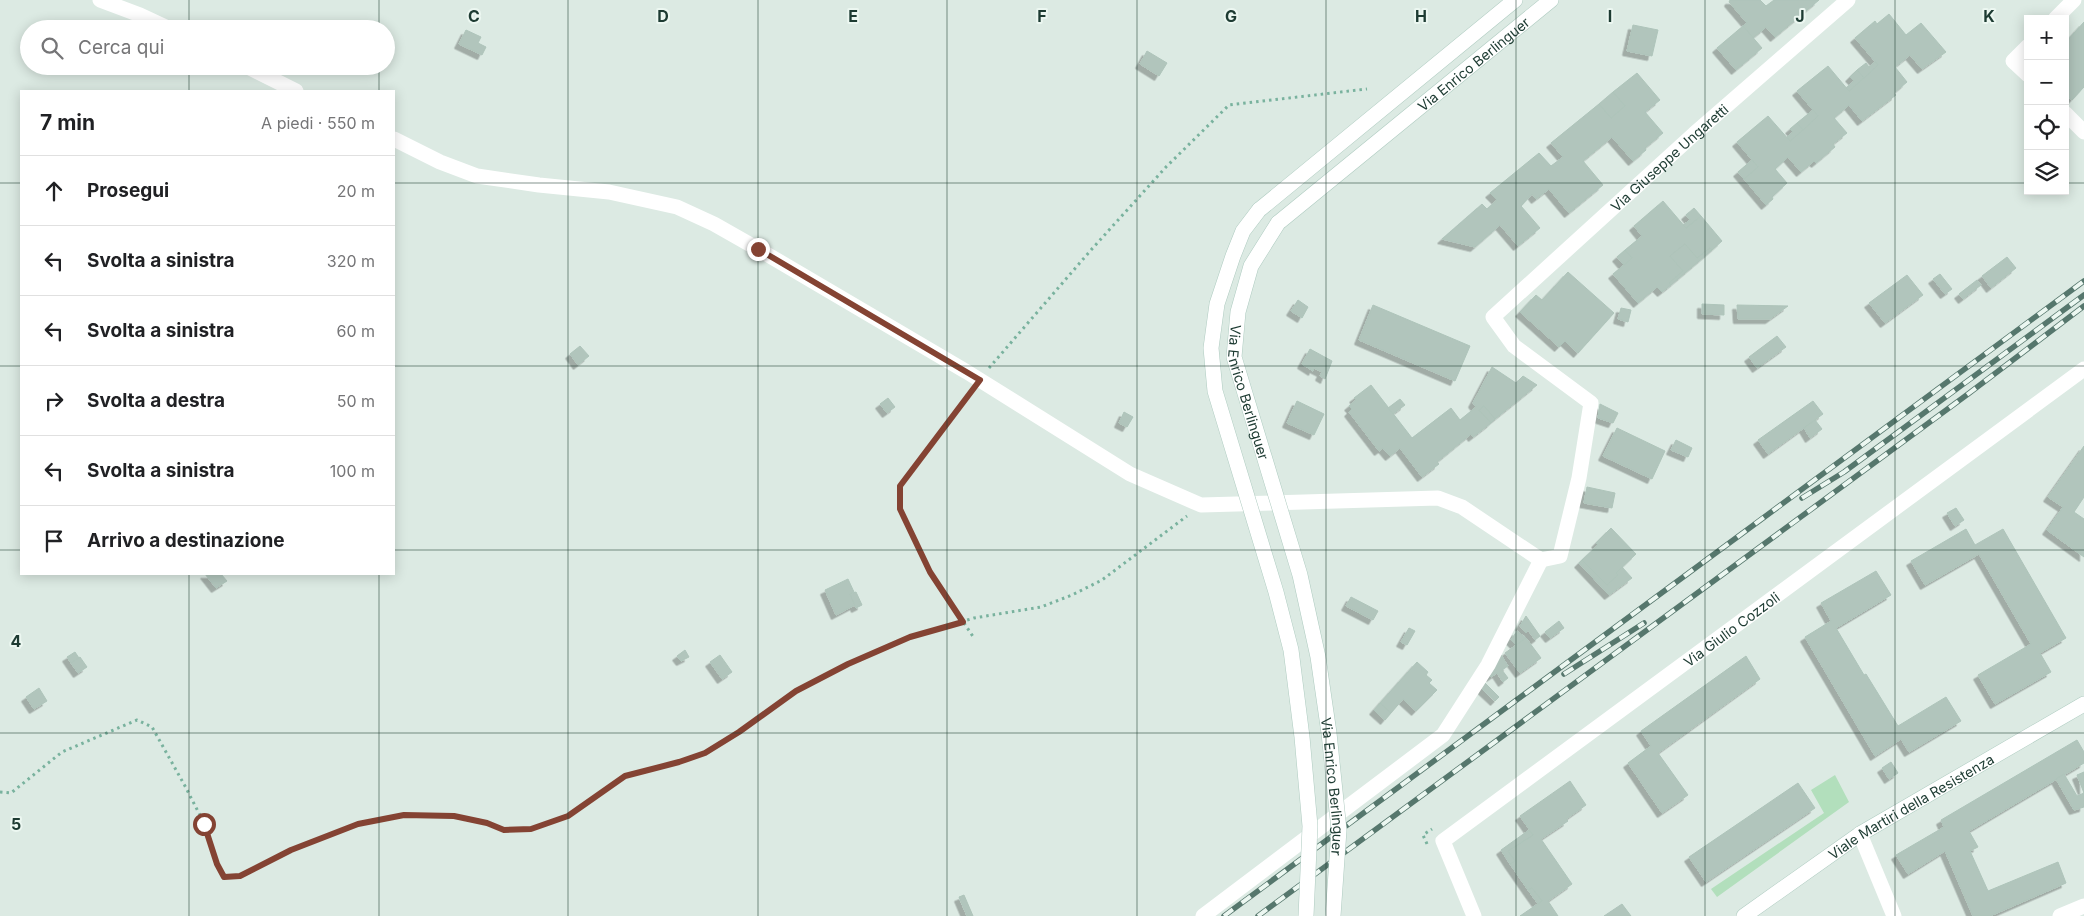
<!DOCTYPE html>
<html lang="it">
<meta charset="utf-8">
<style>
:root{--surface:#fff;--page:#f2f2f2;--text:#202124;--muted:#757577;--line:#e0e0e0}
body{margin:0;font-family:Inter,sans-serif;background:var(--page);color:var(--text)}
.controls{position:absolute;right:15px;top:15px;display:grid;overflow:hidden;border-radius:0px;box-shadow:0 2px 12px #0003}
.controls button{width:45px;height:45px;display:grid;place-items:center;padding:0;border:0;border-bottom:1px solid var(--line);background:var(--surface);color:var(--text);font:25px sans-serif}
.stop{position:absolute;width:15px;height:15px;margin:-11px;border:4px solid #844333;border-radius:50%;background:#fff}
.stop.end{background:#844333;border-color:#fff;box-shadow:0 1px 5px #0008}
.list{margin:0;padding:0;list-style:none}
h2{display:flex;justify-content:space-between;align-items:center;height:65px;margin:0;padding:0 20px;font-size:21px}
h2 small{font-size:16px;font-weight:400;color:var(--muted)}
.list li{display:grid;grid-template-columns:32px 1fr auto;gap:15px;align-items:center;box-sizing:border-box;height:70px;padding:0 20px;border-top:1px solid var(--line)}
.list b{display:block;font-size:19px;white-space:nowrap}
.list em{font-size:16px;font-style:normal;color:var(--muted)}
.icon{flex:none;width:28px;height:28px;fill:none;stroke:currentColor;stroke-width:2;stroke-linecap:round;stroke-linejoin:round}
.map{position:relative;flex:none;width:2084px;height:916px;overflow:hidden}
.search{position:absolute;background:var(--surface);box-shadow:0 2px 12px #0003;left:20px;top:20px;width:375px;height:55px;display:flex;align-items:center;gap:12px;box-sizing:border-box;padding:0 18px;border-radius:28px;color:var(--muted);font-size:19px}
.panel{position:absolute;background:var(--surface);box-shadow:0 2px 12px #0003;left:20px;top:90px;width:375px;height:485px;border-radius:0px}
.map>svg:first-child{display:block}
.green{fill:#b2dfbc}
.building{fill:#b1c5bc;stroke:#aec4ba;filter:url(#shadow)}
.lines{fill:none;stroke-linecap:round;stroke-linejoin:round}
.secondary-casing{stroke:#aecbc0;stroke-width:16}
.path{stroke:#79b29e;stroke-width:3;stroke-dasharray:2.5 4;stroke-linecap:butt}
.street{stroke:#fff;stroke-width:15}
.secondary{stroke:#fff;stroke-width:15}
.rail-casing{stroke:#56776d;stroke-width:5.5}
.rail{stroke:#ecf7f1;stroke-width:4;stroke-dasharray:11;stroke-linecap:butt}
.secondary-bridge-casing{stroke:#aecbc0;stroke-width:16;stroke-linecap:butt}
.secondary-bridge{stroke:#fff;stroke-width:15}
.route{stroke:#844333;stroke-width:6}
.grid{fill:none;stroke:#1d3b32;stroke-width:1;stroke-opacity:0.55}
.labels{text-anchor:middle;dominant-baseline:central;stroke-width:4;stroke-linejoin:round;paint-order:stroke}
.street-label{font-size:14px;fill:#1d3b32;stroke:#ecf7f1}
.grid-label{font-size:16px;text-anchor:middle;font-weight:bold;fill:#1d3b32;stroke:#ecf7f1;stroke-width:4;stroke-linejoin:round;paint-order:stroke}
</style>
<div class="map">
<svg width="2084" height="916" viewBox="0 0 2084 916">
<defs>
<filter id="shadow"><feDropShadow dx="-4.5" dy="4.5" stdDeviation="0" flood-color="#0004"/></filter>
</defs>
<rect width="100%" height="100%" fill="#dceae3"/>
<!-- green -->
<path class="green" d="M1835 775 1849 802 1717 897 1711 889 1824 813 1811 790Z"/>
<!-- building -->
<g class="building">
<path d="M1730 0H1760L1766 6 1774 0H1819L1775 37 1766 27 1753 38 1743 26 1747 23 1729 2Z"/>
<path d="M1889 14 1906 35 1921 23 1946 52 1922 69 1910 55 1895 67 1907 82 1894 93 1896 95 1862 121 1849 105 1834 118 1847 133 1833 144 1835 147 1816 163 1814 161 1801 172 1788 157 1775 169 1787 183 1772 197 1773 199 1766 205 1744 179 1758 167 1737 142 1768 116 1790 141 1818 116 1797 91 1828 66 1849 91 1878 65 1855 38 1875 21 1877 24Z"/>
<path d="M2084 22V87L2072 100 2065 94V43Z"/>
<path d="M1633 25 1658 30 1652 56 1627 51Z"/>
<path d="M1743 26 1762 48 1736 70 1717 48Z"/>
<path d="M466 30 481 37 478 43 486 47 482 55 459 44Z"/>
<path d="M1147 51 1167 63 1159 76 1140 64Z"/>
<path d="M1875 62 1878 65 1864 78 1857 70 1866 63 1869 67Z"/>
<path d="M1857 70 1864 78 1849 91 1846 88 1854 81 1850 77Z"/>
<path d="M1637 73 1660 100 1645 112 1663 133 1645 148 1646 150 1633 161 1612 137 1583 161 1603 185 1569 213 1549 189 1536 199 1532 194 1521 206 1540 228 1518 246 1500 225 1475 247 1442 239 1482 204 1487 209 1497 200 1490 193 1539 153 1551 166 1563 157 1551 143 1599 104 1611 118 1625 106 1613 92Z"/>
<path d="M1613 92 1625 106 1611 118 1599 104Z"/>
<path d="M1813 110 1818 116 1803 130 1797 123Z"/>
<path d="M1797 123 1803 130 1790 141 1787 137 1793 132 1790 129Z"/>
<path d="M1752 160 1758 167 1744 179 1738 172Z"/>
<path d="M1663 201 1686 228 1701 216 1722 241 1712 250 1710 248 1697 258 1685 244 1670 256 1683 271 1669 283 1671 285 1662 292 1657 287 1638 303 1613 274 1632 258 1625 250 1642 236 1634 226Z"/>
<path d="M1694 208 1701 216 1686 228 1683 225 1690 220 1686 215Z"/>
<path d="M1685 244 1697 258 1710 248 1712 250 1671 285 1669 283 1683 271 1670 256Z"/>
<path d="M1625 250 1632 258 1624 265 1617 257Z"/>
<path d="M2007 257 2016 268 1991 288 1982 276Z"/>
<path d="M1568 272 1614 313 1578 353 1565 341 1559 347 1520 312 1536 295 1542 300Z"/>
<path d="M1940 274 1952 289 1945 294 1933 279Z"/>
<path d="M1907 275 1923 295 1885 323 1869 303Z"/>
<path d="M1977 280 1981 285 1963 299 1959 294Z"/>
<path d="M1298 300 1308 307 1302 318 1291 311Z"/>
<path d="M1702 304 1724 305V315L1702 314Z"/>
<path d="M1373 305 1470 346 1455 381 1359 340Z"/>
<path d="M1737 305 1788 306 1770 319H1738Z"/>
<path d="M1621 308 1631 310 1628 322 1618 319Z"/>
<path d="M1777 336 1786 347 1757 368 1749 357Z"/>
<path d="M580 346 589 356 578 365 570 354Z"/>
<path d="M1310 349 1332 361 1325 379 1320 376 1322 372 1314 368 1313 371 1302 364Z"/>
<path d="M1492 367 1516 383 1523 376 1537 385 1495 419 1484 406 1479 410 1491 423 1473 437 1471 434 1437 462 1439 464 1422 477 1400 448 1390 456 1383 448 1379 451 1349 412 1352 409 1349 406 1356 400 1354 398 1371 385 1412 438 1451 408 1460 420 1476 407 1473 403Z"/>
<path d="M888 398 895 407 887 413 880 404Z"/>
<path d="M1400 399 1405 405 1393 414 1388 408Z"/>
<path d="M1297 401 1324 414 1314 435 1287 423Z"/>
<path d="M1813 401 1823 414 1768 454 1758 440Z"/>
<path d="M1600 404 1618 413 1613 423 1598 418Z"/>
<path d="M1484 406 1495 419 1491 423 1479 410Z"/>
<path d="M1124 412 1133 417 1127 427 1119 423Z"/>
<path d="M1815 420 1822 429 1810 438 1804 428Z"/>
<path d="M1617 428 1665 451 1652 479 1603 456Z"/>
<path d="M1676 440 1692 448 1688 457 1671 450Z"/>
<path d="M2084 446V497L2074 512 2084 519V557L2047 530 2063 507 2048 497Z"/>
<path d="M1587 487 1615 493 1612 508 1584 503Z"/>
<path d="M1956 508 1964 520 1955 526 1947 513Z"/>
<path d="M1611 528 1636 554 1616 573 1618 575 1607 585 1582 560 1598 545 1596 543Z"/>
<path d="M1966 529 1975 545 2003 529 2066 638 2040 653 2051 672 1995 704 1978 675 2031 644 1979 554 1925 585 1911 561Z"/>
<path d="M1582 560 1607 585 1618 575 1616 573 1622 567 1632 578 1609 595 1579 563Z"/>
<path d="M1876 571 1891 595 1836 628 1864 675 1866 674 1898 726 1946 697 1961 721 1909 752 1901 739 1875 756 1805 637 1831 621 1821 603Z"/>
<path d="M205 574H221L227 581 216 588Z"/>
<path d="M848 579 854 592 850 594 855 605 836 615 825 590Z"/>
<path d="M856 592 862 605 856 608 850 594Z"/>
<path d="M1351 597 1378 611 1373 620 1346 606Z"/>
<path d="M1526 616 1540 636 1535 640 1528 630 1526 633 1520 626Z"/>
<path d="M1559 621 1564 628 1550 638 1545 632Z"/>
<path d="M1409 628 1415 631 1407 645 1401 642Z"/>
<path d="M1517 631 1526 638 1516 645 1511 640Z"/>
<path d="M1526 638 1541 658 1520 673 1505 653Z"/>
<path d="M685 650 689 657 681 661 677 656Z"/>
<path d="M75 652 79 658 71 663 67 657Z"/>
<path d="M720 655 732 672 722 679 710 662Z"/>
<path d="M1501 655 1508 666 1502 670 1508 678 1503 682 1497 673 1491 677 1489 674Z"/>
<path d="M1746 656 1760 679 1658 753 1688 795 1662 813 1628 763 1651 746 1641 731Z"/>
<path d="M80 657 87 667 78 673 71 663Z"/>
<path d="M1417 662 1428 672 1426 675 1432 680 1429 683 1437 690 1416 711 1403 699 1391 713 1380 703Z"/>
<path d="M1484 682 1499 697 1495 701 1480 687Z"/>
<path d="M39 688 47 701 34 709 26 697Z"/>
<path d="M1380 703 1391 713 1385 720 1374 710Z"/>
<path d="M2077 740 2084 752V763L1969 831 1978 847 1970 851 1988 891 2058 862 2066 883 1990 916H1973L1945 851 1908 874 1896 855 1944 827 1941 820Z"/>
<path d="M1891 762 1898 773 1889 779 1882 768Z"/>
<path d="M2084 772V793L2077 775Z"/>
<path d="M2064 774 2077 796 2084 793V807L2074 810 2056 779Z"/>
<path d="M1570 781 1586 805 1566 819 1568 821 1541 839 1572 884 1548 901 1558 916H1520L1542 901 1532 888 1528 890 1510 864 1515 861 1508 851 1533 835 1520 816Z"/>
<path d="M1798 783 1815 808 1706 882 1689 857Z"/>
<path d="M1529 830 1533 835 1508 851 1515 861 1510 864 1501 850Z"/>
<path d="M1532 888 1542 901 1538 904 1528 890Z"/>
<path d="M964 895 973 916H967L959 897Z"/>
<path d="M1622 904 1631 916H1604Z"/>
</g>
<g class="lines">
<defs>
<g id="secondary">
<path d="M1259 210 1515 0"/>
<path id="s3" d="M1278 223 1551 0"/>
<path id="s4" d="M1744 916 1860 834 2084 704"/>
</g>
</defs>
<!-- secondary casing -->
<use href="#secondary" class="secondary-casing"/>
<!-- path -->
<g class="path">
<path d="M989 368 1091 250 1166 167 1229 105 1367 89"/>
<path d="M972 391 900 487V509L930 572 974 638"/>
<path d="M0 792 11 793 62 752 137 720 152 727 185 786 204 823 217 864 224 877 240 876 291 850 358 824 404 815 454 816 487 823 504 829H531L568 816 625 776 679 762 705 753 739 732 796 691 848 664 910 637 974 618 1041 607 1072 595 1102 580 1187 516"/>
<path d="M1427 844 1423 835 1432 829"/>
</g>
<!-- street -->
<g class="street">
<path d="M100 0 140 15 170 29"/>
<path d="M2055 19 2074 0"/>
<path d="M2028 46 2013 61 2028 75"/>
<path d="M246 66 296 91"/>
<path d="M2065 113 2084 132"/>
<path id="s1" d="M394 139 440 162 477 176 539 185 609 192 677 207 714 224 758 249 967 372 1130 474 1201 505 1438 498 1462 507 1541 560 1560 556 1579 478 1591 403 1514 346 1493 317 1694 134 1848 0"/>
<path d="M1860 834 1894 916"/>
<path d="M1203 916 1443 735 1488 665 1541 560"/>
<path id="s2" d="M1474 916 1443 841 2084 369"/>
<path d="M2060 916 2084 906"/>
</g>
<!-- secondary -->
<use href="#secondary" class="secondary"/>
<defs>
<g id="rail">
<path d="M1802 498 1844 472 2084 295"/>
<path d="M1564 674 1644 623"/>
<path d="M1224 916 2084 281"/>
<path d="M1258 916 1968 394 2084 306"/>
</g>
</defs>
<!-- rail casing -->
<use href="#rail" class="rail-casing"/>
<!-- rail -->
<use href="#rail" class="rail"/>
<defs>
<g id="secondary-bridge">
<path d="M1259 210 1243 231 1233 256 1217 304 1211 348 1215 391 1276 592 1291 650 1302 737 1310 826 1306 916"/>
<path id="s5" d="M1278 223 1251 266 1238 312 1234 357 1300 575 1318 657 1329 733 1339 830 1333 916"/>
</g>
</defs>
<!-- secondary-bridge casing -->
<use href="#secondary-bridge" class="secondary-bridge-casing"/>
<!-- secondary-bridge -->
<use href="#secondary-bridge" class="secondary-bridge"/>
</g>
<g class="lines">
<!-- route -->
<path class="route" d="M204 824 217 864 224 877 240 876 291 850 358 824 404 815 454 816 487 823 504 830 531 829 568 816 625 776 679 762 705 753 739 732 796 691 848 664 910 637 963 622 930 572 900 509V486L980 380 758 249"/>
</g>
<!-- grid -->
<path class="grid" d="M189 0V29M379 0V29M568 0V916M758 0V916M947 0V916M1137 0V916M1326 0V916M1516 0V916M1705 0V916M1895 0V916M189 66V91M379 66V91M0 183H21M394 183H2028M2065 183H2084M0 366H21M394 366H2084M0 550H21M394 550H2084M189 574V916M379 574V916M0 733H2084"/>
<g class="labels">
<!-- street labels -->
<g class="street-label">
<text stroke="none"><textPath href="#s3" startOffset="252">Via Enrico Berlinguer</textPath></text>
<text stroke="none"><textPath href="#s1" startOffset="1800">Via Giuseppe Ungaretti</textPath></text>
<text stroke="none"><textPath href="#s5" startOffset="181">Via Enrico Berlinguer</textPath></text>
<text stroke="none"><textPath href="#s2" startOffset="439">Via Giulio Cozzoli</textPath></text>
<text stroke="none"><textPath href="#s5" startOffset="586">Via Enrico Berlinguer</textPath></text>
<text stroke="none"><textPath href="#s4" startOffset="200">Viale Martiri della Resistenza</textPath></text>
</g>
</g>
<g class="grid-label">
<text x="474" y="22">C</text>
<text x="663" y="22">D</text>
<text x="853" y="22">E</text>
<text x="1042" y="22">F</text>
<text x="1231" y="22">G</text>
<text x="1421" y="22">H</text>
<text x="1610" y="22">I</text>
<text x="1800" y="22">J</text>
<text x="1989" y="22">K</text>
<text x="16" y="647">4</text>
<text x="16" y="830">5</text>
</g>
</svg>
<div class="controls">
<button>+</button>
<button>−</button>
<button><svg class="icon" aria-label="locate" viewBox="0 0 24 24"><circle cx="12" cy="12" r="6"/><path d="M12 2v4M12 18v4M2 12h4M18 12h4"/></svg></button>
<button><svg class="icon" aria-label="layers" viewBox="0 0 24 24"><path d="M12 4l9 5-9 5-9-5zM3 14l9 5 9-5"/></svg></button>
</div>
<div class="stop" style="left:204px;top:824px"></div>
<div class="stop end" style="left:758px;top:249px"></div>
<div class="search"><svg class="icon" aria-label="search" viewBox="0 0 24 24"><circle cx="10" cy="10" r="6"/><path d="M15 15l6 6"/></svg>Cerca qui</div>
<section class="panel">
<h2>7 min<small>A piedi · 550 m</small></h2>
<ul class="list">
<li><svg class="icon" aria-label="ahead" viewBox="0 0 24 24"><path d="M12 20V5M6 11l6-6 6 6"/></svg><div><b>Prosegui</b></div><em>20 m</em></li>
<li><svg class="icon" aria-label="left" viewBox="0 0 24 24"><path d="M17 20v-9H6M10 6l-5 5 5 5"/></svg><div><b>Svolta a sinistra</b></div><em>320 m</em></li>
<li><svg class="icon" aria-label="left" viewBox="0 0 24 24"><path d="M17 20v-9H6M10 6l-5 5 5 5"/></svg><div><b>Svolta a sinistra</b></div><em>60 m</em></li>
<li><svg class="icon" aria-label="right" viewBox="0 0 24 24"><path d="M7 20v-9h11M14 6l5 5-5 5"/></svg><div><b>Svolta a destra</b></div><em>50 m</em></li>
<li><svg class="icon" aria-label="left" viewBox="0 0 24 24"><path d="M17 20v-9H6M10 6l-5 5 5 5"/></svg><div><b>Svolta a sinistra</b></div><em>100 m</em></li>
<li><svg class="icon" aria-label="arrive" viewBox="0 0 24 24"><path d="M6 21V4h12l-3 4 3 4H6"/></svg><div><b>Arrivo a destinazione</b></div></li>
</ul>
</section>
</div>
